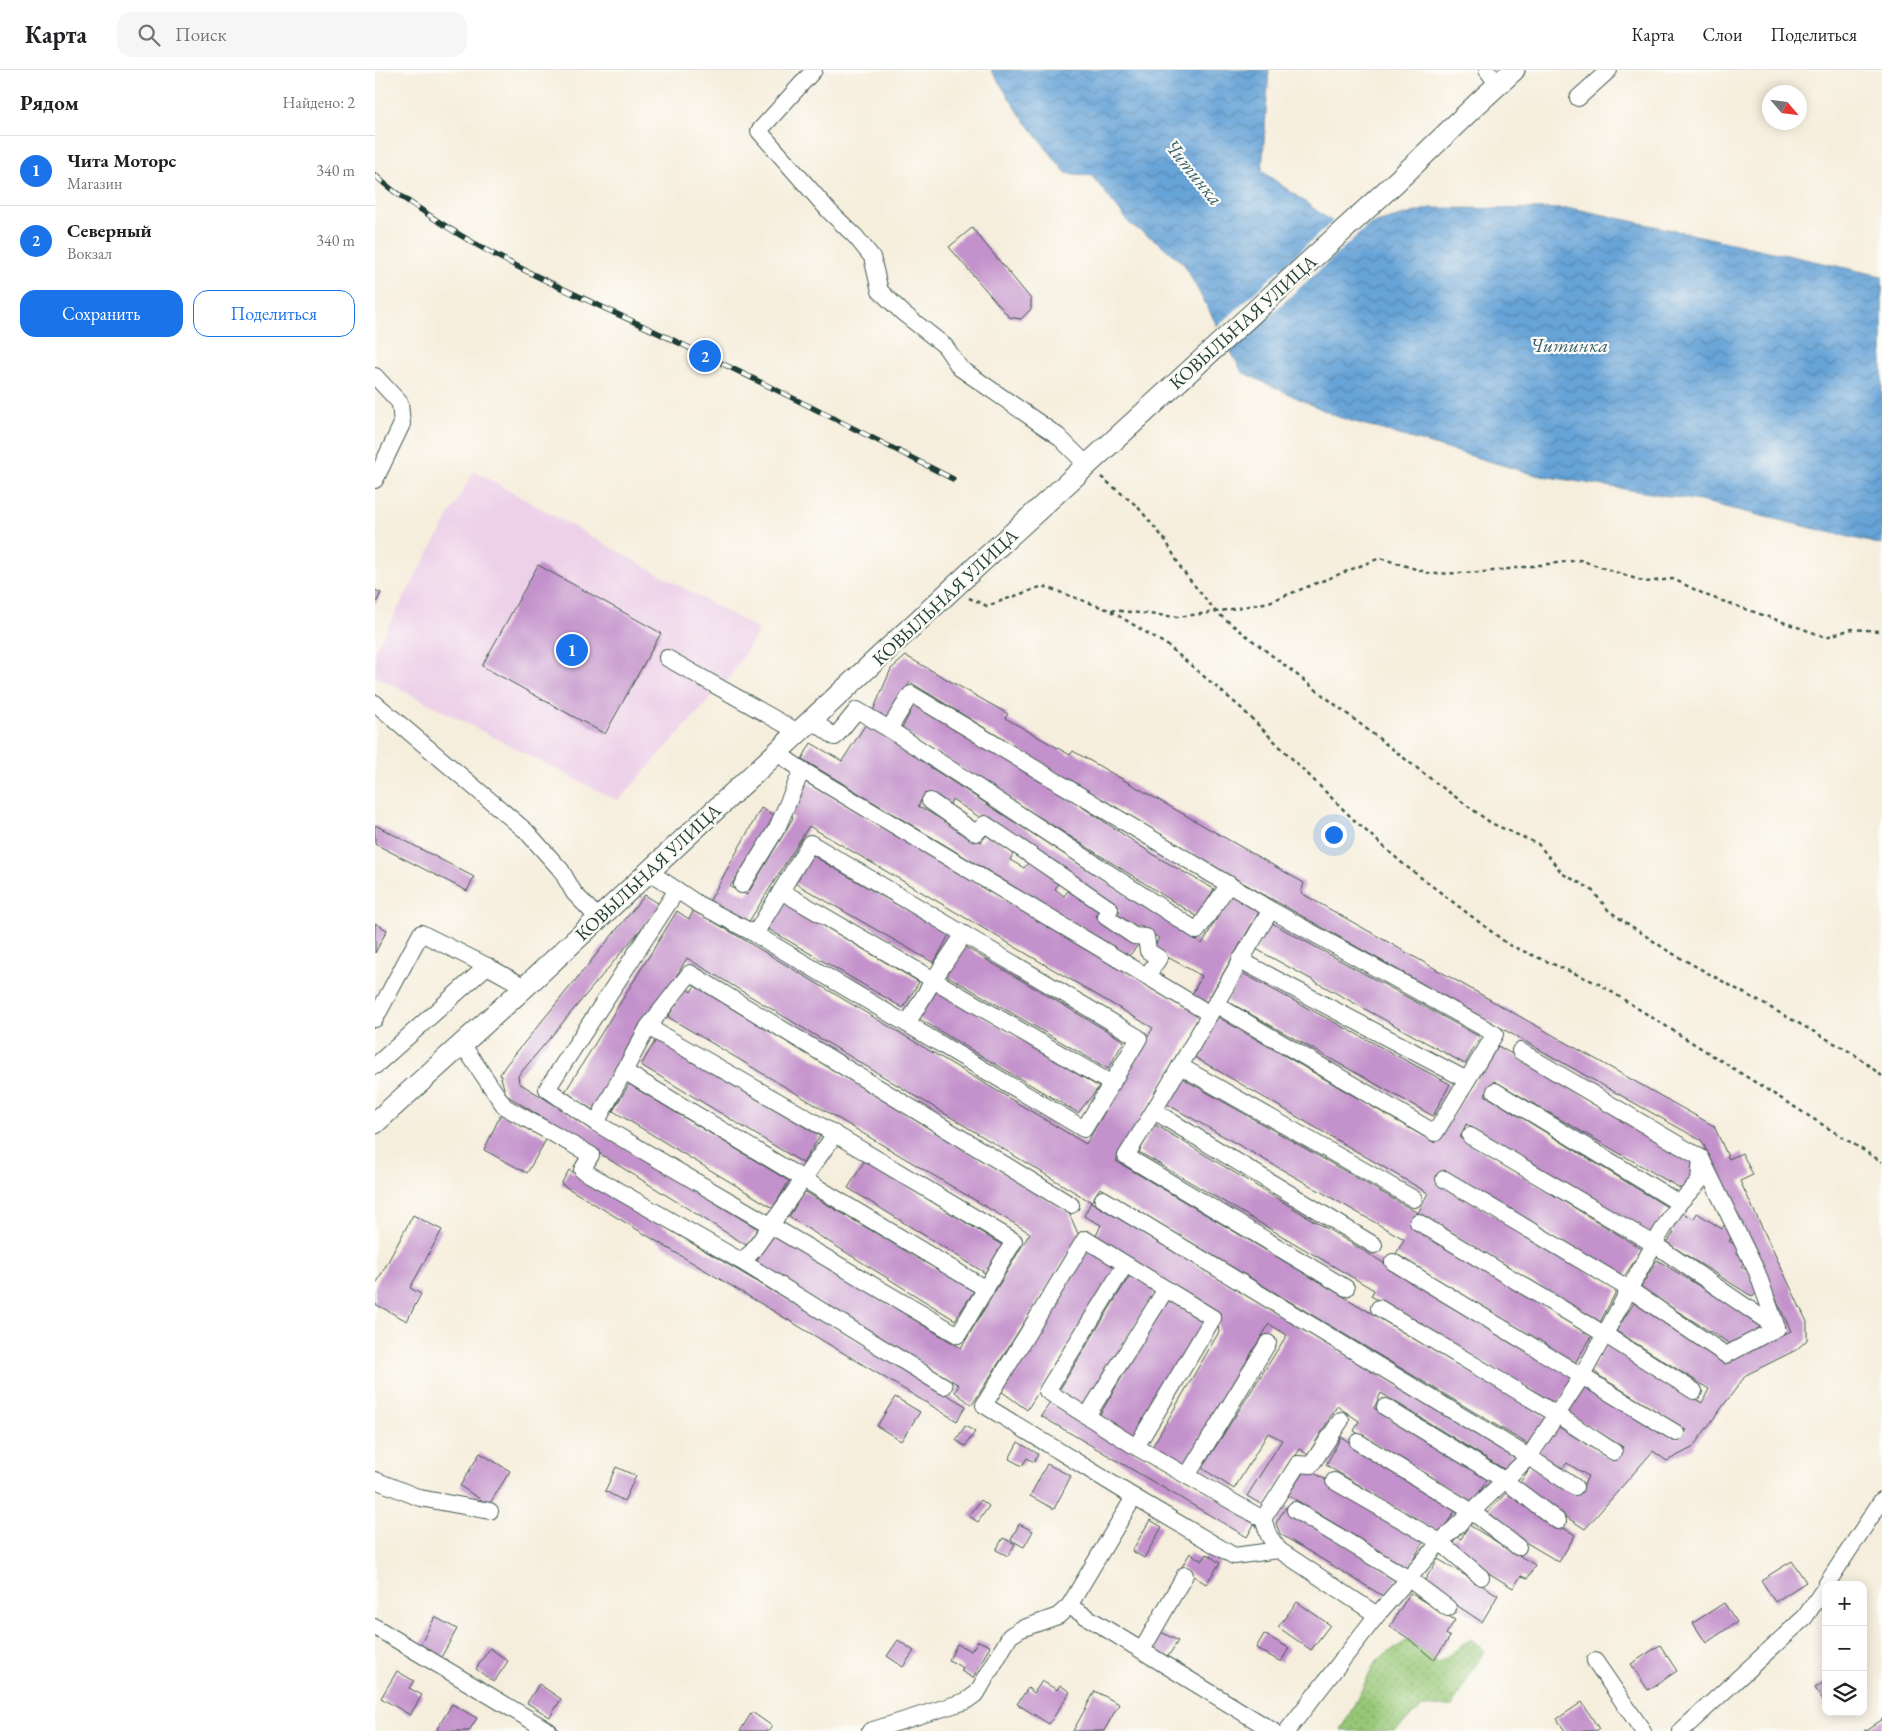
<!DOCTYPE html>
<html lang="ru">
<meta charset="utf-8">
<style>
:root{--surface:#fff;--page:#f6f6f6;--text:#202124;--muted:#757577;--line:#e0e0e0;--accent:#1a73e8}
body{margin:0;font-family:"EB Garamond",serif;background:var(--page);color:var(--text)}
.controls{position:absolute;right:15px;bottom:15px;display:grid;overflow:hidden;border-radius:10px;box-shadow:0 2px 12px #0003}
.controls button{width:45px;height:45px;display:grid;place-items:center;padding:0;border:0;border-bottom:1px solid var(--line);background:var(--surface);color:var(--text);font:25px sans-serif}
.compass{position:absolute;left:1387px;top:15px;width:45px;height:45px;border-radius:50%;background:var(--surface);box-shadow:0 2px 12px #0003;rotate:118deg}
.you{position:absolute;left:958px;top:764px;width:18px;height:18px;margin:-12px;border:4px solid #fff;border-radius:50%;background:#1a73e8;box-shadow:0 0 0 8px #1a73e833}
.badge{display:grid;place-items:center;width:32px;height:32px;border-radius:50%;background:var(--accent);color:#fff;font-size:16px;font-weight:700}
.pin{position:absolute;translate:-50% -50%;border:2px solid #fff;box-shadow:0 1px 5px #0006}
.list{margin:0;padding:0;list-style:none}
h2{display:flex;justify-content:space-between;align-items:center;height:65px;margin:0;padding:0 20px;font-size:21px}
h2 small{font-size:16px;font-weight:400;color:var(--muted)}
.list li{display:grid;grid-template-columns:32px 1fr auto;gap:15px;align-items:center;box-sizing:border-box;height:70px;padding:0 20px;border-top:1px solid var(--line)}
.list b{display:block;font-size:19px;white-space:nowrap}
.list p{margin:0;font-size:16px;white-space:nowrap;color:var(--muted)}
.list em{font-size:16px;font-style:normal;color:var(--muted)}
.actions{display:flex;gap:10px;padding:15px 20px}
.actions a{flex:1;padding:11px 0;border:1px solid var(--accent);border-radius:15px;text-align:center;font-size:18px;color:var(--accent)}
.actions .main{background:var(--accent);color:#fff}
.icon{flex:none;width:28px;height:28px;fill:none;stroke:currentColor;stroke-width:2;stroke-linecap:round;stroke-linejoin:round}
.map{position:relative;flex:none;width:1507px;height:1661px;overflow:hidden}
header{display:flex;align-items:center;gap:30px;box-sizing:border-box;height:70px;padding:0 25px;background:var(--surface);border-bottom:1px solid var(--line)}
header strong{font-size:24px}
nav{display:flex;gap:28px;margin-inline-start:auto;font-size:18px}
.search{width:350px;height:45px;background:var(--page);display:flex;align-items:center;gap:12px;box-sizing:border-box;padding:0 18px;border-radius:15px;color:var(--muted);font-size:19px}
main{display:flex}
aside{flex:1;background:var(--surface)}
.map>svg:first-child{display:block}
.built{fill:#edd1e9}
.grass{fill:url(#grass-dots);stroke:#5a8255}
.water{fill:url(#water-waves);stroke:#427086}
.pier{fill:#f6eedd}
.building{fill:#c391cb}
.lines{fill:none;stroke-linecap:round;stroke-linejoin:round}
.minor-casing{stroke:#3f584d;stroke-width:18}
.major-casing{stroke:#3f584d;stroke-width:23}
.path{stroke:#3f584d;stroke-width:2.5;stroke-dasharray:4 4;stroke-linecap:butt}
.minor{stroke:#fff;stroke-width:16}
.major{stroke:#fff;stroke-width:21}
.rail-casing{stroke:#1f3d34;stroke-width:5.5}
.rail{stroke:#fdfcf7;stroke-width:4;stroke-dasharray:11;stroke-linecap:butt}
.labels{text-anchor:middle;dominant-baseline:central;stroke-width:4.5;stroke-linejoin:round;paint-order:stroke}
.street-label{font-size:19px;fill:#1f3d34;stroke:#fdfcf7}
.water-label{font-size:20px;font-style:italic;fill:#38616d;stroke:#fdfcf7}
</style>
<header>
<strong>Карта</strong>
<div class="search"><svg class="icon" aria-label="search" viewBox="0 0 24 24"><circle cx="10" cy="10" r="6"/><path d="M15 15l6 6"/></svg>Поиск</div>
<nav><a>Карта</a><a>Слои</a><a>Поделиться</a></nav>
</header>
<main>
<aside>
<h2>Рядом<small>Найдено: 2</small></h2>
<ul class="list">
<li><span class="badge">1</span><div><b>Чита Моторс</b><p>Магазин</p></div><em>340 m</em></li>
<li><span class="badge">2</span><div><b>Северный</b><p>Вокзал</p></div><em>340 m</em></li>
</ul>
<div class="actions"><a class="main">Сохранить</a><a>Поделиться</a></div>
</aside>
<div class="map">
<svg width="1507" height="1661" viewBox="0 0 1507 1661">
<defs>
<pattern id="grass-dots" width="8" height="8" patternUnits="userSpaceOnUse" patternTransform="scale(1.25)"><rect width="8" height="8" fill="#96c776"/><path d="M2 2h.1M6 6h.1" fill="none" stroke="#7aa362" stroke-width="1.8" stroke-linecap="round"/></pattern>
<pattern id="water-waves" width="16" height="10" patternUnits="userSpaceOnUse" patternTransform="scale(1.25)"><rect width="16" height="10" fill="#66a3d7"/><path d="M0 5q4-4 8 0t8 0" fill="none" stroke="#5386af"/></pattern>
</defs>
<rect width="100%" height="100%" fill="#fdfcf7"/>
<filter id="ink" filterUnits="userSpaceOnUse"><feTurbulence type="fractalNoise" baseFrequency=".02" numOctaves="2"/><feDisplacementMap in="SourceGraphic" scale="10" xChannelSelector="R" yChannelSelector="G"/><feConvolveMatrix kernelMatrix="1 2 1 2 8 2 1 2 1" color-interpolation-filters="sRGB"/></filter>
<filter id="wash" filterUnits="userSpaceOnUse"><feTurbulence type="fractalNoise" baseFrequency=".0096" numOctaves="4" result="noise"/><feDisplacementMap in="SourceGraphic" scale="20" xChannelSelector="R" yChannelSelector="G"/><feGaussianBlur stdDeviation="1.12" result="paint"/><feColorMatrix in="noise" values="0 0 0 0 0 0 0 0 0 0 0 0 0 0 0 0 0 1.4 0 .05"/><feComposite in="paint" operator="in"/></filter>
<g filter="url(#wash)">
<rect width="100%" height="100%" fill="#f6eedd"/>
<!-- built -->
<path class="built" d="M99 401 384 560 354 608 243 731 0 606V580Z"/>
<!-- grass -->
<path class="grass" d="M1034 1569 1063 1593 1096 1569 1109 1581 1077 1636 1047 1637 1020 1661H966L1001 1591Z"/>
<!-- water -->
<path class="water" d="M616 0H894L887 101 970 161 1056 138 1202 139 1507 206V475L1325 431 1161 405 963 347 867 302 809 194 783 172 755 154 717 106 691 103 646 46Z"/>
<!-- pier -->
<path class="pier" d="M959 150 971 158 998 151 854 282 841 258Z"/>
<g id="blocks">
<!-- building -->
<g class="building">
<path d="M597 158 656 229V239L646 249 634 247 574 177Z"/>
<path d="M163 495 286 563 230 664 107 596Z"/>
<path d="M0 520 6 523 0 535Z"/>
<path d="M531 586 633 644 630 648 695 685 698 681 929 813 926 823 1339 1056 1354 1089 1367 1083 1378 1105 1365 1111 1432 1252V1270L1421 1280 1371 1305 1317 1378 1292 1391 1278 1381 1210 1459 1143 1416 1156 1396 1204 1425 1213 1406 1192 1393 1188 1398 1163 1384 1181 1355 1238 1391 1248 1377 1191 1342 1208 1314 1302 1369 1311 1360 1226 1307 1217 1299 1231 1275 1327 1333 1334 1319 1241 1261 1259 1233 1353 1291 1416 1261 1327 1071 847 801 671 696 535 612 511 650 497 643 516 599Z"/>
<path d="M541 631 616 676 782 787 839 819 823 847 526 660Z"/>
<path d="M491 654 545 687 555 697 827 874 857 822 885 840 831 933 817 924 827 906 778 879 784 868 764 855 758 862 741 849 745 841 577 729 574 737 550 723 543 736 606 772 612 765 640 780 635 790 649 798 656 789 685 811 680 819 689 826 695 818 727 838 721 846 764 874 754 886 427 689 436 673 467 691Z"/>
<path d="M429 711 826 946 741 1091 1174 1349 1156 1376 725 1118 716 1132 312 888 220 1042 190 1022 302 841 314 849 319 840 711 1074 778 958 434 756 373 853 334 832 386 738 401 746 355 817 372 825 418 748 414 737Z"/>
<path d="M0 755 99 807 92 821 0 774Z"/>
<path d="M435 784 574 865 559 893 418 812Z"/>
<path d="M270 825 286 835 143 1006 144 1013 383 1159 371 1175 131 1025 125 1004 131 995Z"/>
<path d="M405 830 544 912 528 938 390 857Z"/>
<path d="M895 852 1105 967 1090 994 881 879Z"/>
<path d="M0 853 12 860 0 883Z"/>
<path d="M590 877 749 971 733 999 571 905Z"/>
<path d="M867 903 1075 1014 1058 1046 852 931Z"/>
<path d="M320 916 694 1143 704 1166 597 1335 580 1322 584 1315 380 1194 396 1163 586 1278 655 1163 293 947 311 918 316 922Z"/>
<path d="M559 917 724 1017 703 1043 541 947Z"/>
<path d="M841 946 1060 1073 1123 976 1319 1089 1321 1103 1310 1121 1119 1011 1110 1025 1292 1137 1276 1165 1091 1054 1085 1068 1267 1179 1249 1207 1068 1101 1063 1111 1242 1220 1225 1252 1043 1143 1037 1157 1217 1266 1200 1293 1021 1184 1029 1169 790 1033 805 1007 1043 1143 1053 1123 816 985Z"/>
<path d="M282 968 445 1066 428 1093 266 995Z"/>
<path d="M254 1014 414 1111 398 1138 238 1041Z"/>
<path d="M126 1044 172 1068 152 1103 109 1080Z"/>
<path d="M779 1054 1199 1308 1182 1335 996 1226 999 1220 764 1082Z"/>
<path d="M490 1090 627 1175 610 1203 473 1118Z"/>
<path d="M194 1100 591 1336 582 1351 186 1114Z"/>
<path d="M429 1121 599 1221 580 1250 414 1147Z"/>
<path d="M716 1132 1143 1388 1132 1401 1006 1323 999 1338 1113 1408 1098 1433 979 1361 984 1351 962 1336 933 1385 925 1379 889 1436 872 1426 907 1370 893 1363 859 1419 827 1398 912 1265 894 1254 808 1398 777 1377 844 1262 843 1254 846 1246 720 1168 726 1155 709 1146Z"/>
<path d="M1306 1142 1319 1149 1322 1143 1347 1159 1349 1155 1360 1161 1354 1171 1365 1178 1361 1183 1371 1189 1366 1197 1376 1202 1383 1219 1378 1227 1292 1173 1299 1162 1295 1159Z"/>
<path d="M38 1145 67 1160 35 1218 46 1224 32 1251 0 1234V1216Z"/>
<path d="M714 1177 742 1198 652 1340 626 1321Z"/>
<path d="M1282 1190 1389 1256 1357 1275 1265 1218Z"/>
<path d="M755 1205 781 1220 711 1337 683 1322Z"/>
<path d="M792 1229 830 1250 758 1367 724 1346Z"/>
<path d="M520 1327 545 1342 526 1371 502 1356Z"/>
<path d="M675 1333 881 1451 872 1467 666 1346Z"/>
<path d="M590 1356 600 1362 590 1376 581 1370Z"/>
<path d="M966 1367 1082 1438 1065 1464 951 1395Z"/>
<path d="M643 1372 663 1384 659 1392 652 1388 647 1396 634 1389Z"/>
<path d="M105 1383 135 1401 114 1435 85 1416Z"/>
<path d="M672 1394 696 1406 679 1439 655 1426Z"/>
<path d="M241 1397 261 1406 249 1431 230 1421Z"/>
<path d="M931 1398 1050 1469 1033 1499 913 1425Z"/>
<path d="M1132 1422 1200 1465 1184 1492 1108 1447Z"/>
<path d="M606 1430 614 1436 603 1452 594 1446Z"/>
<path d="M911 1437 1023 1508 1008 1526 905 1464 901 1453Z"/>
<path d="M775 1450 787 1457 769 1488 757 1481Z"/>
<path d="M644 1454 658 1461 649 1477 636 1470Z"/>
<path d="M1094 1455 1160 1495 1153 1508 1146 1506 1138 1518 1073 1478 1080 1466 1086 1469Z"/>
<path d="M628 1468 640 1474 633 1486 621 1480Z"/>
<path d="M815 1483 827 1491 832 1484 845 1493 831 1514 806 1498Z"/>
<path d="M1063 1489 1123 1525 1107 1552 1048 1513Z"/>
<path d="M1417 1491 1431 1512 1400 1532 1386 1510Z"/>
<path d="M1035 1523 1080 1550 1071 1564 1075 1567 1059 1590 1034 1569 1015 1556Z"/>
<path d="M922 1532 955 1555 936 1580 903 1557Z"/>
<path d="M1349 1533 1362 1552 1331 1573 1318 1553Z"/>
<path d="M60 1547 82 1559 64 1591 43 1579Z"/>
<path d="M786 1562 803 1571 792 1588 776 1578Z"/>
<path d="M889 1564 914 1578 906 1592 881 1578Z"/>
<path d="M523 1570 539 1581 528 1597 512 1586Z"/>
<path d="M603 1571 615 1576 598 1608 586 1601 588 1598 574 1590 582 1574 596 1581Z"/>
<path d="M1285 1575 1302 1601 1273 1620 1256 1594Z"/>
<path d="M115 1578 133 1591 119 1612 101 1599Z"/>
<path d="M22 1601 39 1611 34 1618 47 1625 35 1645 6 1628Z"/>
<path d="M667 1611 682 1620 685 1615 695 1622 674 1654 642 1634 653 1618 659 1623Z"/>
<path d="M1451 1611V1635L1440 1618Z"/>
<path d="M164 1614 186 1629 175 1647 152 1633Z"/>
<path d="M720 1621 744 1634 729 1661H698Z"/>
<path d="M1207 1632 1224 1659 1220 1661H1190L1182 1649Z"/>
<path d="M77 1634 102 1648 94 1661H64L62 1659Z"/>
<path d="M377 1642 397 1656 394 1661H365Z"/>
<path d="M1507 1649V1661H1489Z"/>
</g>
</g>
</g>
<g filter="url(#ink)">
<use href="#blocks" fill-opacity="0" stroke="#3f584d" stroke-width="1"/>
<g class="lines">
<defs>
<g id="minor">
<path d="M439 0 384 61 455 142 481 167 497 187 505 221 528 243 570 276 585 298 683 366 712 395"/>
<path d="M1112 0 1123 15"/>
<path d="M1203 28 1234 0"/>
<path d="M0 306 25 333 27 354 0 410"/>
<path d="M292 588 423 662"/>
<path d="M0 633 151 761 186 800 199 823 223 848"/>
<path d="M437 650 460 667 482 640 514 659 822 861 854 814"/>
<path d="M514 659 536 624 896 840 1120 964 1060 1063 840 934"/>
<path d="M403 680 411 689 427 700 835 944"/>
<path d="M555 731 601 763 610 754 735 839 731 847 759 866 771 867 773 881 784 888 772 906"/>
<path d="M273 801 323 834 380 864 709 1059 764 968 435 773 380 864"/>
<path d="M367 815 402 758 427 700"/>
<path d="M406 821 737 1014"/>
<path d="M896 840C846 921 802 1006 751 1086L971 1218"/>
<path d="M865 890 1092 1010"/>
<path d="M0 949 46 863 112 896"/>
<path d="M532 954 559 909 589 864"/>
<path d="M273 957 460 1064 639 1171 583 1265 221 1053 172 1019 302 820"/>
<path d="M87 974 130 1037 216 1085 207 1100 366 1191 569 1316"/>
<path d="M1145 981 1326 1088 1382 1202 1402 1258"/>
<path d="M0 996 112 896 150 917"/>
<path d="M805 996 1039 1129"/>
<path d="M249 1001 611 1219"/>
<path d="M1120 1021 1304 1133"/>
<path d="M779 1041 999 1175"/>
<path d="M221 1053 273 957 315 903 696 1135"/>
<path d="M1095 1066 1279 1174 1402 1258"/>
<path d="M1069 1109 1254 1219 1351 1285 1402 1258"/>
<path d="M728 1129 1154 1387 1200 1417"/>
<path d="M1043 1152 1229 1264 1319 1321"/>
<path d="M366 1191 377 1182 460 1064"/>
<path d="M1018 1192 1301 1363"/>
<path d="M750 1195 672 1321 761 1377 888 1449"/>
<path d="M1004 1238 1181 1344 1239 1382"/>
<path d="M1010 1337 1129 1410 1183 1451"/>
<path d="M712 1346 791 1219"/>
<path d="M983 1372 1096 1441 1143 1477"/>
<path d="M761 1377 838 1248 710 1169 609 1335 759 1427 859 1486 904 1480 1002 1545"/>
<path d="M812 1406 893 1273"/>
<path d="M0 1410 45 1428 115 1441"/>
<path d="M959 1411 1065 1472 1106 1507"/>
<path d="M920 1440 1034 1509 1073 1538"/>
<path d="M904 1480 894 1466 888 1449 923 1394 936 1395 966 1350"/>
<path d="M1451 1515 1507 1430"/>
<path d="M694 1536 898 1661"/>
<path d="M0 1557 174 1661"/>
<path d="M767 1580 810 1505"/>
<path d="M1220 1591 1268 1661"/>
<path d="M495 1661 591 1631 602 1623 635 1566 646 1559 683 1546 694 1536 759 1427"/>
<path d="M912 1661 1002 1545 1065 1472 1154 1387 1207 1306 1279 1174 1304 1133 1324 1112 1326 1088"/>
<path d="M1306 1661 1430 1547 1451 1516"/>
</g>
<path id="major" d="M0 1053 150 917 603 495 1022 111 1102 34 1139 0"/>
</defs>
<!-- minor casing -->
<use href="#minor" class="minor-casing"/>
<!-- major casing -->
<use href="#major" class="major-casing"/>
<!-- path -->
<g class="path">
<path d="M726 407 762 436 791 471 807 500 841 542 1056 709 1116 753 1163 774 1188 804 1216 819 1234 841 1293 881 1479 984 1507 1006"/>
<path d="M594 528 612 536 668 516 734 540 792 575 865 637 980 751 1027 793 1134 875 1224 914 1507 1092"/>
<path d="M736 540 802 547 841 542 894 532 1005 488 1057 504 1109 502 1205 490 1270 512 1298 509 1333 526 1451 567 1477 559 1504 561 1507 563"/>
</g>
<!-- minor -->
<use href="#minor" class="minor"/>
<!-- major -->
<use href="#major" class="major"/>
<defs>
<path id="rail" d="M0 105C13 118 29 129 45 139 113 187 191 220 266 255 371 304 475 356 578 409"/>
</defs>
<!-- rail casing -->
<use href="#rail" class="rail-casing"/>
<!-- rail -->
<use href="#rail" class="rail"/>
</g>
</g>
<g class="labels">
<!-- street labels -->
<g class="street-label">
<text transform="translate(868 252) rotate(-42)">КОВЫЛЬНАЯ УЛИЦА</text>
<text transform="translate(570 527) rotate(-43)">КОВЫЛЬНАЯ УЛИЦА</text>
<text transform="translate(273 802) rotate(-43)">КОВЫЛЬНАЯ УЛИЦА</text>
</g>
<!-- water labels -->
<g class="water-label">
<text transform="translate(819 102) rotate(51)">Читинка</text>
<text x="1194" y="275">Читинка</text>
</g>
</g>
</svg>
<div class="controls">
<button>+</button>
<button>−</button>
<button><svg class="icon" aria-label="layers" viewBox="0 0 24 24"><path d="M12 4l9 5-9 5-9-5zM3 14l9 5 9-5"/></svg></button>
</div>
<svg class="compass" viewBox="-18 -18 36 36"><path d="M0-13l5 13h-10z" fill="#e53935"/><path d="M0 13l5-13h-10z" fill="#757577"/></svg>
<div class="you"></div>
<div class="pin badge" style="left:197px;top:580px">1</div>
<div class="pin badge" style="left:330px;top:286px">2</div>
</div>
</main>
